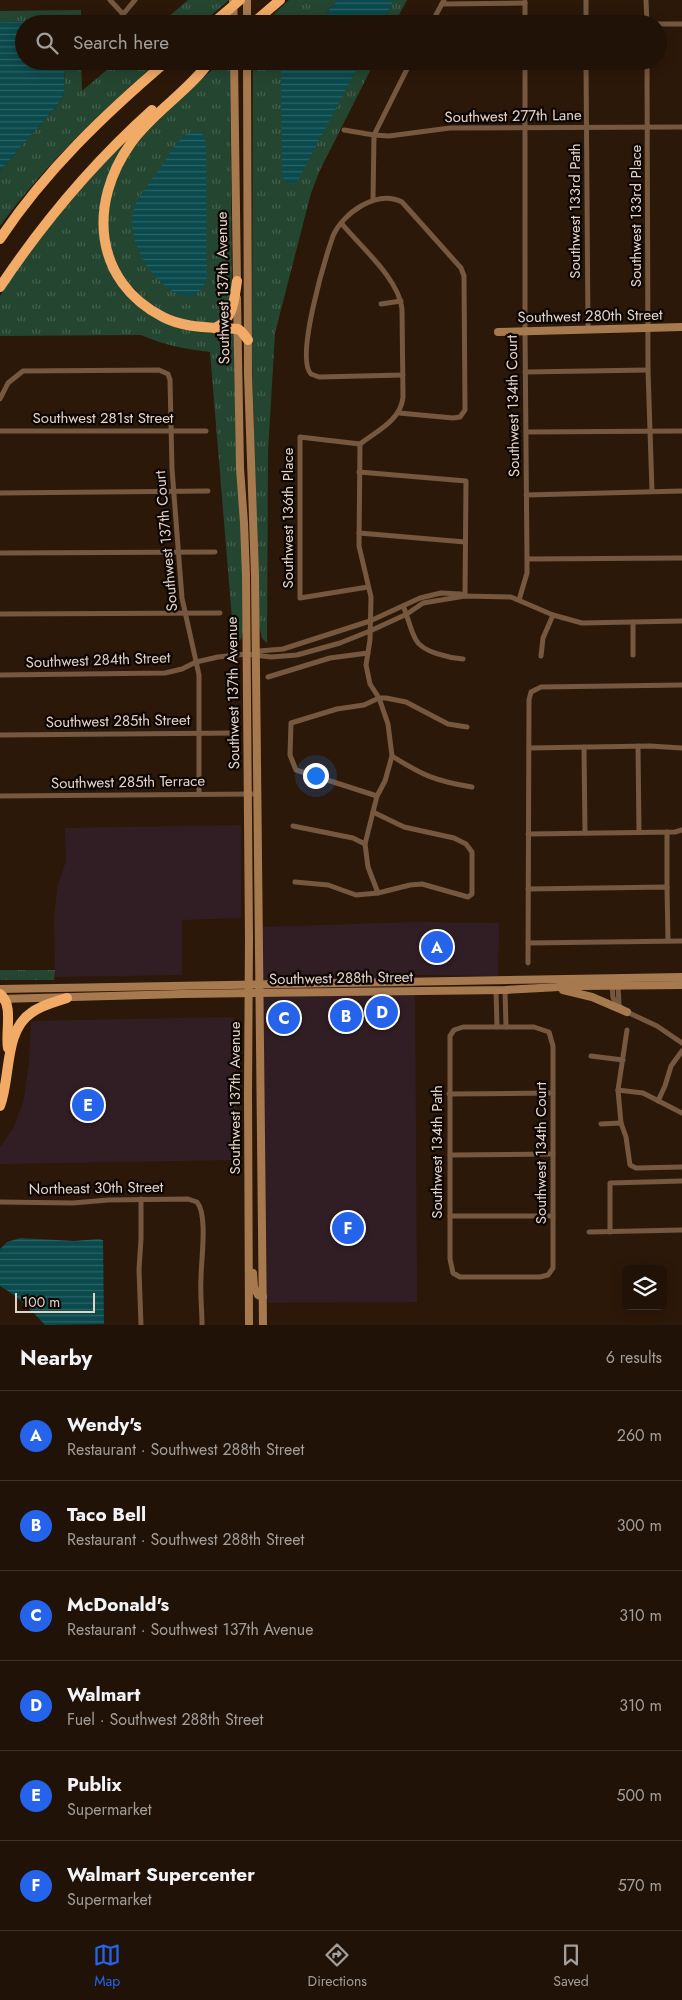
<!DOCTYPE html>
<meta charset="utf-8">
<style>
:root{--surface:#211207;--page:#2d2015;--text:#f1f3f6;--muted:#a29e9b;--line:#3e3228;--accent:#2563eb}
body{margin:0;font-family:Jost,sans-serif;background:var(--page);color:var(--text)}
.controls{position:absolute;right:15px;bottom:15px;display:grid;overflow:hidden;border-radius:8px;box-shadow:0 2px 12px #0003}
.controls button{width:45px;height:45px;display:grid;place-items:center;padding:0;border:0;border-bottom:1px solid var(--line);background:var(--surface);color:var(--text);font:25px sans-serif}
.scale{position:absolute;left:15px;bottom:12px;width:80px;box-sizing:border-box;padding-left:5px;border:2px solid #e1d3c9;border-top:0;font-size:14px;line-height:18px;white-space:nowrap;color:#e1d3c9;-webkit-text-stroke:4px #0e0602;paint-order:stroke}
.you{position:absolute;left:315px;top:775px;width:18px;height:18px;margin:-12px;border:4px solid #fff;border-radius:50%;background:#1a73e8;box-shadow:0 0 0 8px #1a73e833}
.badge{display:grid;place-items:center;width:32px;height:32px;border-radius:50%;background:var(--accent);color:#fff;font-size:16px;font-weight:700}
.pin{position:absolute;translate:-50% -50%;border:2px solid #fff;box-shadow:0 1px 5px #0006}
.list{margin:0;padding:0;list-style:none}
h2{display:flex;justify-content:space-between;align-items:center;height:65px;margin:0;padding:0 20px;font-size:21px}
h2 small{font-size:16px;font-weight:400;color:var(--muted)}
.list li{display:grid;grid-template-columns:32px 1fr auto;gap:15px;align-items:center;box-sizing:border-box;height:90px;padding:0 20px;border-top:1px solid var(--line)}
.list b{display:block;font-size:19px;white-space:nowrap}
.list p{margin:0;font-size:16px;white-space:nowrap;color:var(--muted)}
.list em{font-size:16px;font-style:normal;color:var(--muted)}
.icon{flex:none;width:28px;height:28px;fill:none;stroke:currentColor;stroke-width:2;stroke-linecap:round;stroke-linejoin:round}
.map{position:relative;flex:none;width:682px;height:1325px;overflow:hidden}
.search{position:absolute;background:var(--surface);box-shadow:0 2px 12px #0003;left:15px;right:15px;top:15px;height:55px;display:flex;align-items:center;gap:12px;box-sizing:border-box;padding:0 18px;border-radius:28px;color:var(--muted);font-size:19px}
.sheet{height:605px;background:var(--surface)}
nav{display:flex;justify-content:space-around;align-items:center;box-sizing:border-box;height:70px;border-top:1px solid var(--line);background:var(--surface);font-size:14px;color:var(--muted)}
nav a{display:grid;justify-items:center;gap:2px}
nav .on{color:var(--accent)}
.map>svg:first-child{display:block}
.commercial{fill:#311e24}
.grass{fill:url(#grass-tufts)}
.water{fill:url(#water-rules)}
.lines{fill:none;stroke-linecap:round;stroke-linejoin:round}
.street{stroke:#75583f;stroke-width:5}
.secondary{stroke:#a7794f;stroke-width:8}
.highway{stroke:#f2aa67;stroke-width:10}
.highway-bridge{stroke:#f2aa67;stroke-width:10}
.labels{text-anchor:middle;dominant-baseline:central;stroke-width:4.5;stroke-linejoin:round;paint-order:stroke}
.street-label{font-size:15px;fill:#e1d3c9;stroke:#0e0602}
</style>
<div class="map">
<svg width="682" height="1325" viewBox="0 0 682 1325">
<defs>
<pattern id="grass-tufts" width="24" height="20" patternUnits="userSpaceOnUse" patternTransform="scale(1.25)"><rect width="24" height="20" fill="#244631"/><path d="M3 7l-1-3M5 7V3M7 7l1-3M15 17l-1-3M17 17v-4M19 17l1-3" fill="none" stroke="#44604e"/></pattern>
<pattern id="water-rules" width="6" height="5" patternUnits="userSpaceOnUse" patternTransform="scale(1.25)"><rect width="6" height="5" fill="#0a4a4d"/><path d="M0 2.5h6" fill="none" stroke="#2d6365"/></pattern>
</defs>
<rect width="100%" height="100%" fill="#2c1809"/>
<!-- commercial -->
<g class="commercial">
<path d="M241 825V918L182 920V975L55 977 54 916 58 884 66 861 65 828Z"/>
<path d="M414 922 499 923 498 976 415 975 417 1302 267 1303 262 927Z"/>
<path d="M231 1017 235 1020 238 1160 0 1164V1147L13 1129 24 1099 29 1064 31 1021Z"/>
</g>
<!-- grass -->
<g class="grass">
<path d="M188 0H229L201 24H160Z"/>
<path d="M289 0H338L331 7 320 24H263Z"/>
<path d="M394 0H407L394 24H382Z"/>
<path d="M81 10V24H63L57 21 0 22V11Z"/>
<path d="M65 61H81L82 91 117 61H158C101 113 45 164 0 226V171L59 103 64 93Z"/>
<path d="M222 61H230L232 302 222 321C195 328 160 317 142 297 135 289 127 282 121 274 112 262 109 245 108 231 100 156 173 106 222 61Z"/>
<path d="M253 61H284L283 63 293 184 361 61H375L320 170 311 193 275 333 268 452 267 643 262 638 259 625 252 358Z"/>
<path d="M131 137 104 188 101 200 100 211 105 253 146 310 234 334 236 455 242 539 243 632 241 639 234 643 210 352C185 349 164 345 141 335L0 336V296L17 269 49 226 100 167Z"/>
<path d="M0 970H55L54 980H0Z"/>
</g>
<!-- water -->
<g class="water">
<path d="M338 0H394L382 24H320L331 7Z"/>
<path d="M57 21 63 24H24V61H65L64 93 59 103 0 171V22Z"/>
<path d="M284 61H361L298 180 293 184 285 182 282 174 281 71Z"/>
<path d="M198 131 204 136 206 145 207 277C194 330 120 259 134 209 138 195 155 176 163 164 171 151 181 132 198 131Z"/>
<path d="M20 1238 74 1241 99 1239 103 1240 104 1324 45 1325C31 1310 18 1296 0 1286V1249L7 1242Z"/>
</g>
<g class="lines">
<!-- street -->
<g class="street">
<path d="M110 0 123 14"/>
<path d="M646 0 647 24"/>
<path d="M525 2V24"/>
<path d="M442 4 525 3"/>
<path d="M115 24 135 0"/>
<path d="M431 24 444 0"/>
<path d="M586 24V0"/>
<path d="M658 24H682"/>
<path d="M586 61 588 330"/>
<path d="M647 61 648 370 652 491"/>
<path d="M408 66H525"/>
<path d="M344 130 374 135 389 136 450 128 682 127"/>
<path d="M373 200 374 135 411 61"/>
<path d="M342 224C361 247 399 279 402 309L403 397C401 420 377 431 360 444"/>
<path d="M381 304 401 301"/>
<path d="M525 372 648 370"/>
<path d="M0 399 8 383 23 371 159 370 168 374 170 380 172 469 182 598 199 675V794"/>
<path d="M399 413 453 418 460 417 465 410 464 276 461 268 402 202C377 189 343 213 333 236 325 259 295 358 311 374L319 377 403 375"/>
<path d="M0 431H206"/>
<path d="M526 432 682 431"/>
<path d="M360 444 359 546 371 597 370 640 366 665 370 684 379 698 388 724 392 756 385 781 377 796 365 844 368 867 378 893"/>
<path d="M360 444 300 437V598L368 587"/>
<path d="M359 472 466 481 465 596"/>
<path d="M0 493 208 491"/>
<path d="M526 495 682 491"/>
<path d="M359 533 465 542"/>
<path d="M0 553 215 552"/>
<path d="M527 559 682 558"/>
<path d="M519 600 527 573V559L525 331V61"/>
<path d="M403 606C408 616 410 630 416 640 422 652 450 658 463 659"/>
<path d="M0 614 220 613"/>
<path d="M256 654 259 651 283 649 370 621 420 598 441 593 461 594"/>
<path d="M633 655V622"/>
<path d="M541 656 543 638 553 615"/>
<path d="M0 675 165 673 182 669 196 662 218 657 246 654 271 657 297 655 340 643 370 631 407 614 423 603 465 596 511 597 553 615 582 623 682 621"/>
<path d="M268 677 330 658 368 653"/>
<path d="M0 735 236 733"/>
<path d="M638 746 639 832"/>
<path d="M584 747 585 833"/>
<path d="M529 748 650 746 682 748"/>
<path d="M392 756C422 775 435 781 472 787"/>
<path d="M0 796 257 794"/>
<path d="M377 796 296 770 290 755 291 723 337 709 364 705 379 698H386L406 702 448 724 467 727"/>
<path d="M293 826 353 838 365 844"/>
<path d="M667 832V887"/>
<path d="M528 834 675 832 682 830"/>
<path d="M295 882 328 885 356 895 378 893 410 885 422 884 468 897 472 894V852L466 844 454 838 404 827 373 812"/>
<path d="M528 889 667 887 668 941"/>
<path d="M528 943 682 941"/>
<path d="M528 963 529 700 531 692 541 687 682 685"/>
<path d="M618 984 619 1005"/>
<path d="M612 985 613 998 619 1006 627 1012 657 1026 682 1043"/>
<path d="M496 990 497 1027"/>
<path d="M505 990 506 1027"/>
<path d="M534 1027 549 1032 553 1046V1268L548 1275 540 1277H460L453 1273 450 1259V1036L454 1030 463 1027Z"/>
<path d="M627 1030 618 1090 621 1123 626 1137 630 1165 636 1168 682 1167"/>
<path d="M591 1056 623 1060"/>
<path d="M618 1090 643 1093 682 1113"/>
<path d="M449 1094 553 1093"/>
<path d="M658 1101 665 1086 671 1066 682 1051"/>
<path d="M601 1124 621 1123"/>
<path d="M450 1155 553 1154"/>
<path d="M141 1199V1239L139 1269 141 1325"/>
<path d="M0 1202 73 1203 108 1200 188 1199 197 1202C208 1215 201 1260 201 1278 200 1294 202 1309 202 1325"/>
<path d="M450 1216H553"/>
<path d="M589 1232 682 1230"/>
<path d="M610 1232V1183L682 1181"/>
</g>
<!-- secondary -->
<g class="secondary">
<path d="M247 0V24"/>
<path d="M233 2 234 24"/>
<path d="M234 61 237 284"/>
<path d="M247 61 248 374 255 576 263 1325"/>
<path d="M237 298 240 468 244 523 246 576 249 939 248 1092 249 1325"/>
<path d="M498 332 682 327"/>
<path d="M0 989 682 977"/>
<path d="M563 990 592 997 627 1012"/>
<path d="M0 999 182 994 505 990 578 986 682 985"/>
<path d="M253 1273 254 1287 258 1295 263 1297"/>
</g>
<!-- highway -->
<g class="highway">
<path d="M252 24 280 0"/>
<path d="M210 61C188 92 153 112 131 143 88 203 93 281 163 317 180 326 200 327 219 328 225 329 232 328 238 329 242 331 245 336 248 340"/>
<path d="M0 239C45 171 105 114 167 61"/>
<path d="M0 287C44 221 93 163 152 110"/>
<path d="M215 328C234 319 234 300 237 281"/>
<path d="M0 994C14 1005 5 1032 8 1048"/>
<path d="M0 1106C11 1077 4 1031 31 1013 41 1005 55 1002 67 998"/>
</g>
<!-- highway-bridge -->
<path class="highway-bridge" d="M213 23 240 0"/>
</g>
<g class="labels">
<!-- street labels -->
<g class="street-label">
<text transform="translate(513 116) rotate(-1)">Southwest 277th Lane</text>
<text transform="translate(575 211) rotate(-90)">Southwest 133rd Path</text>
<text transform="translate(636 216) rotate(-90)">Southwest 133rd Place</text>
<text transform="translate(223 288) rotate(-91)">Southwest 137th Avenue</text>
<text transform="translate(590 316) rotate(-1)">Southwest 280th Street</text>
<text transform="translate(513 406) rotate(-91)">Southwest 134th Court</text>
<text x="103" y="418">Southwest 281st Street</text>
<text transform="translate(288 518) rotate(-90)">Southwest 136th Place</text>
<text transform="translate(166 541) rotate(-95)">Southwest 137th Court</text>
<text transform="translate(98 660) rotate(-2)">Southwest 284th Street</text>
<text transform="translate(233 693) rotate(-91)">Southwest 137th Avenue</text>
<text transform="translate(118 721) rotate(-1)">Southwest 285th Street</text>
<text transform="translate(128 782) rotate(-1)">Southwest 285th Terrace</text>
<text transform="translate(341 978) rotate(-1)">Southwest 288th Street</text>
<text transform="translate(235 1098) rotate(-90)">Southwest 137th Avenue</text>
<text transform="translate(437 1152) rotate(-90)">Southwest 134th Path</text>
<text transform="translate(541 1153) rotate(-90)">Southwest 134th Court</text>
<text transform="translate(96 1188) rotate(-1)">Northeast 30th Street</text>
</g>
</g>
</svg>
<div class="controls">
<button><svg class="icon" aria-label="layers" viewBox="0 0 24 24"><path d="M12 4l9 5-9 5-9-5zM3 14l9 5 9-5"/></svg></button>
</div>
<div class="scale">100 m</div>
<div class="you"></div>
<div class="pin badge" style="left:437px;top:947px">A</div>
<div class="pin badge" style="left:346px;top:1016px">B</div>
<div class="pin badge" style="left:284px;top:1018px">C</div>
<div class="pin badge" style="left:382px;top:1012px">D</div>
<div class="pin badge" style="left:88px;top:1105px">E</div>
<div class="pin badge" style="left:348px;top:1228px">F</div>
<div class="search"><svg class="icon" aria-label="search" viewBox="0 0 24 24"><circle cx="10" cy="10" r="6"/><path d="M15 15l6 6"/></svg>Search here</div>
</div>
<section class="sheet">
<h2>Nearby<small>6 results</small></h2>
<ul class="list">
<li><span class="badge">A</span><div><b>Wendy's</b><p>Restaurant · Southwest 288th Street</p></div><em>260 m</em></li>
<li><span class="badge">B</span><div><b>Taco Bell</b><p>Restaurant · Southwest 288th Street</p></div><em>300 m</em></li>
<li><span class="badge">C</span><div><b>McDonald's</b><p>Restaurant · Southwest 137th Avenue</p></div><em>310 m</em></li>
<li><span class="badge">D</span><div><b>Walmart</b><p>Fuel · Southwest 288th Street</p></div><em>310 m</em></li>
<li><span class="badge">E</span><div><b>Publix</b><p>Supermarket</p></div><em>500 m</em></li>
<li><span class="badge">F</span><div><b>Walmart Supercenter</b><p>Supermarket</p></div><em>570 m</em></li>
</ul>
</section>
<nav>
<a class="on"><svg class="icon" aria-label="map" viewBox="0 0 24 24"><path d="M3 6l6-2 6 2 6-2v14l-6 2-6-2-6 2zM9 4v14M15 6v14"/></svg>Map</a>
<a><svg class="icon" aria-label="directions" viewBox="0 0 24 24"><path d="M12 3l9 9-9 9-9-9zM9 14v-3h6M13 9l2 2-2 2"/></svg>Directions</a>
<a><svg class="icon" aria-label="saved" viewBox="0 0 24 24"><path d="M7 4h10v16l-5-4-5 4z"/></svg>Saved</a>
</nav>
